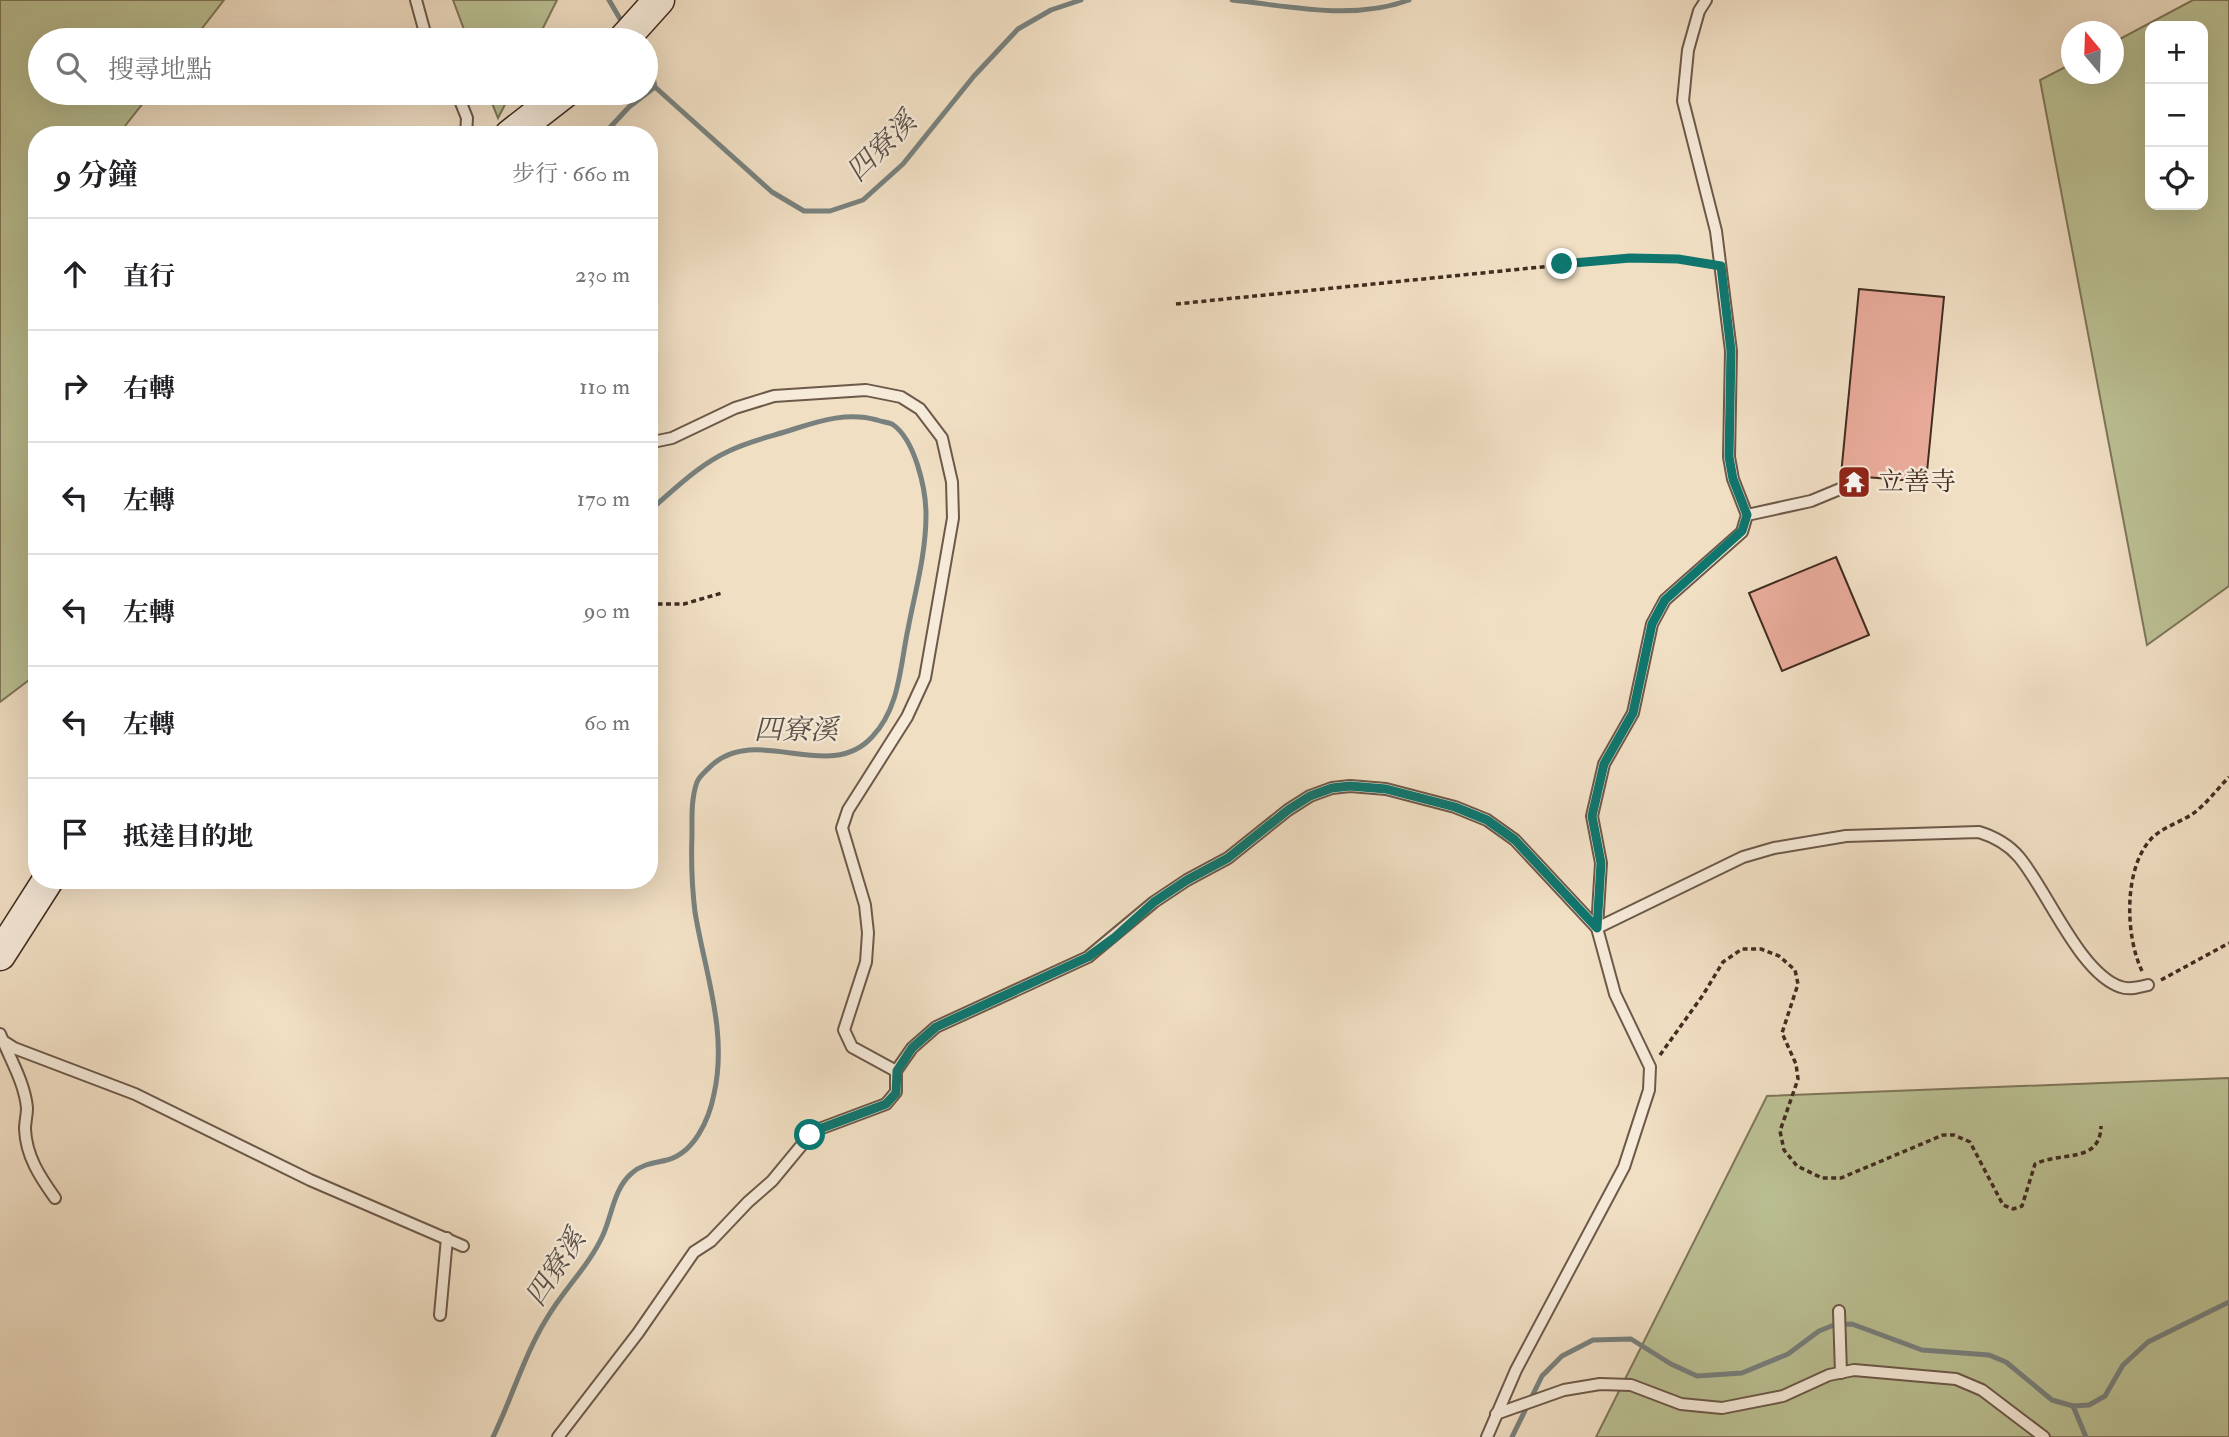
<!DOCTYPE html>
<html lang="zh-TW">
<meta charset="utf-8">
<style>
:root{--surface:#fff;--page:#f6f6f6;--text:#202124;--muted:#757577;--line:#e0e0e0}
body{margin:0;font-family:"IM FELL Double Pica","Noto Serif TC",serif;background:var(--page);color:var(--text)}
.controls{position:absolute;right:21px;top:21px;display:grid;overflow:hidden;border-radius:14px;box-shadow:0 7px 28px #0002}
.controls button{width:63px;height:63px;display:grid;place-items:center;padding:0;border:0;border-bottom:2px solid var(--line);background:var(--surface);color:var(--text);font:35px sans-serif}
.compass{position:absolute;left:2061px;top:21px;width:63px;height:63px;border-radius:50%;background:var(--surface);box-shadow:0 7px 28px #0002;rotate:341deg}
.stop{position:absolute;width:21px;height:21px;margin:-16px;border:5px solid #0f766e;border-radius:50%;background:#fff}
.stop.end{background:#0f766e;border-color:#fff;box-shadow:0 2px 7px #0008}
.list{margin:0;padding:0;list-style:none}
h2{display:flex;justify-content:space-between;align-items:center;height:91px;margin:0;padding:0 28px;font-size:30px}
h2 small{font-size:23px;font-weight:400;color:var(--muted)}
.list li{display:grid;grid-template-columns:46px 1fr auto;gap:21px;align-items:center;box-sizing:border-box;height:112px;padding:0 28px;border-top:2px solid var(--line)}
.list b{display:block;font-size:26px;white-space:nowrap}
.list em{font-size:23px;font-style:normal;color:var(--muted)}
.icon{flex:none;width:38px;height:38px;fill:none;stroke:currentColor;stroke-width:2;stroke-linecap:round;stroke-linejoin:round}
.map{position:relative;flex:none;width:2229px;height:1437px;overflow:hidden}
.search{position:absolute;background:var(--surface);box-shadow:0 7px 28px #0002;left:28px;top:28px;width:630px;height:77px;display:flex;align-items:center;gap:18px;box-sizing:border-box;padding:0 24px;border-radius:38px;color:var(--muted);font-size:26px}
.panel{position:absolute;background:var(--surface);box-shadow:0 7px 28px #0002;left:28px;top:126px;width:630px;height:763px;border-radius:28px}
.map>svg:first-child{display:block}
.green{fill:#bbc194;stroke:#7e765a;stroke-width:2;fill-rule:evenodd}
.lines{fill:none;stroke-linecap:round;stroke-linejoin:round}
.stream{stroke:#78817e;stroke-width:5}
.building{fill:#e9ab9b;stroke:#412c20;stroke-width:2}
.lane-casing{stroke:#6d5949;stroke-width:14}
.secondary-casing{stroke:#412c20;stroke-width:33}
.path{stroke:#412c20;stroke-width:3.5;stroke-dasharray:5 3.5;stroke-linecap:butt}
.lane{stroke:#f6ead9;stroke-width:10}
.secondary{stroke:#f6ead9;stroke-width:30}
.route{stroke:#0f766e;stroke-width:9}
.labels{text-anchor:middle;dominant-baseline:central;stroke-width:5;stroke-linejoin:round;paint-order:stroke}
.poi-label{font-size:26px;fill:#412c20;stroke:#f6ead9;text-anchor:start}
.water-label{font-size:28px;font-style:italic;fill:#585047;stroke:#f6ead9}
</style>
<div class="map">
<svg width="2229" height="1437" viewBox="0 0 2229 1437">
<rect width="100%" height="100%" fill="#f1dfc4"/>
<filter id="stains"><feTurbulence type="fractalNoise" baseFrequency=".00286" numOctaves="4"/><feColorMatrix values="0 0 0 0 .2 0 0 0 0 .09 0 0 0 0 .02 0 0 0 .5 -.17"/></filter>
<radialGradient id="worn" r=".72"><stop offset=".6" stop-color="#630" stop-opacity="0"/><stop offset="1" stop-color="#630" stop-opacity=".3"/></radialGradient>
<!-- green -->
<g class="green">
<path d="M0 0H224L193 40H40V93H151L121 131V135H37V674L0 702Z"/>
<path d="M453 0H557L537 40H468Z"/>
<path d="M2193 0H2229V586L2147 645 2040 80 2071 64 2072 74H2114V42ZM2150 26H2203V205H2150Z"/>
<path d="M488 93H511L498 118Z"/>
<path d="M2229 1078V1437H1596L1767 1096Z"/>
</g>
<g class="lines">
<!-- stream -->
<g class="stream">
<path d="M609 0 623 24"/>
<path d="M1232 0C1290 6 1353 21 1409 0"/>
<path d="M646 56 652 72 655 87"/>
<path d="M603 135 629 107 655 87 772 192 804 211H830L863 200 903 164 974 76 1018 29 1051 10 1081 0"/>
<path d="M2073 1406 2086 1437"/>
<path d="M493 1437C512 1398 524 1355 547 1318 564 1289 589 1266 603 1235 612 1215 614 1188 632 1173 642 1164 654 1163 667 1160 694 1153 709 1120 714 1094 728 1032 705 973 695 912 692 887 691 861 692 835 692 817 691 799 697 782 700 775 706 771 712 765 758 724 829 784 872 737 900 708 900 666 908 629 915 592 926 554 926 515 926 489 915 439 892 424 887 422 882 422 877 420 849 412 822 420 794 429 773 436 749 441 729 451 698 465 674 490 649 511"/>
<path d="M1512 1437 1542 1376 1562 1356 1593 1340 1631 1339 1671 1364 1697 1376 1742 1373 1788 1354 1819 1331 1834 1325 1852 1324 1922 1350 1989 1355 2006 1362 2052 1400 2073 1406 2089 1405 2105 1396 2123 1365 2148 1342 2229 1302"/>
</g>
</g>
<!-- building -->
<g class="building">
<path d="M1859 289 1944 297 1926 482 1841 475Z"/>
<path d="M1836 557 1869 635 1782 671 1749 593Z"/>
</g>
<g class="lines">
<defs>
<g id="lane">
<path d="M416 0 427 40"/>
<path d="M457 93 467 118 466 135"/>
<path d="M649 440 653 442 672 438 735 408 774 396 866 390 901 397 920 409 942 438 952 482 953 518 925 678 907 717 848 810 842 828 865 905 868 933 866 962 844 1030 852 1047 896 1071"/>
<path d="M1747 515 1811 501 1840 489"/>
<path d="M0 1034 3 1041 14 1048 135 1094 310 1180 463 1246"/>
<path d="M3 1041C12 1062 25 1085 27 1108 27 1115 25 1122 25 1129 26 1156 40 1177 55 1198"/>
<path d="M1839 1311 1841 1373"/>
<path d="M440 1315 447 1238"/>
<path d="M1496 1414 1564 1390 1600 1384 1631 1385 1681 1404 1722 1408 1783 1396 1829 1375 1854 1370 1956 1379 1982 1390 2044 1437"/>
<path d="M558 1437 638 1333 694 1252 711 1241 748 1202 772 1181 810 1135 822 1128 886 1104 896 1092V1071L912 1048 936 1027 1088 957 1154 902 1187 880 1228 858 1288 810 1310 796 1332 788 1350 786 1386 789 1455 807 1487 820 1515 840 1597 928 1743 857 1774 848 1846 836 1979 832C1995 837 2008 844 2019 857 2047 890 2080 974 2121 987 2129 990 2140 987 2148 985"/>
<path d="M1487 1437 1516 1370 1624 1167 1649 1090 1650 1067 1615 994 1597 928 1601 863 1592 816 1604 764 1633 713 1652 624 1665 600 1742 532 1747 515 1733 479 1729 457 1731 351 1716 231 1683 101 1688 50 1699 11 1706 0"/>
</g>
<g id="secondary">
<path d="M623 40 659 0"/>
<path d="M510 135 564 93"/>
<path d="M0 955 48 880"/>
</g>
</defs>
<!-- lane casing -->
<use href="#lane" class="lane-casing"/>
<!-- secondary casing -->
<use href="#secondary" class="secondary-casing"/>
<!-- path -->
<g class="path">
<path d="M1176 304 1630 258 1678 259 1708 264"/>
<path d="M649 604H684L722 593"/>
<path d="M2142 971C2125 936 2123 866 2153 837 2164 827 2178 823 2191 815 2205 806 2217 789 2229 777"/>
<path d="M2161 980 2229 943"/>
<path d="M1660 1055 1703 995 1723 962 1742 949H1761L1779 956 1795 970 1798 984 1782 1033 1796 1064 1798 1079 1780 1131 1784 1150 1797 1166 1822 1178H1841L1943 1135H1954L1970 1142 2003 1205 2013 1209 2022 1206 2035 1164C2062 1151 2100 1164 2101 1126"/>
</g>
<!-- lane -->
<use href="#lane" class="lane"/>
<!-- secondary -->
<use href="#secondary" class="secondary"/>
</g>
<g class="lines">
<!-- route -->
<path class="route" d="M810 1135 822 1128 886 1104 896 1093 897 1071 912 1048 936 1027 1088 957 1114 938 1154 902 1187 880 1228 858 1288 810 1310 796 1332 788 1350 786 1386 789 1455 807 1487 820 1515 840 1597 928 1601 863 1592 816 1604 764 1633 713 1652 624 1665 600 1742 531 1747 515 1733 479 1729 457 1731 351 1721 266 1678 259 1630 258 1562 264"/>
</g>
<!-- icons -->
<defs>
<symbol id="temple-square" viewBox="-11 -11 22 22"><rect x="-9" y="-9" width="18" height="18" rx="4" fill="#8f2418" stroke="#f6ead9"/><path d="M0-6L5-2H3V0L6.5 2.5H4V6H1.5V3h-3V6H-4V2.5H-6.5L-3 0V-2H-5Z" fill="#fff"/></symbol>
</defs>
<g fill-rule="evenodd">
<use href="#temple-square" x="1835" y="463" width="38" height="38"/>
</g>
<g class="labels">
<!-- poi labels -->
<g class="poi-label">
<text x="1878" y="482">立善寺</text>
</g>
<!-- water labels -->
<g class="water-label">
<text transform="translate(882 147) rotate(-45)">四寮溪</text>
<text x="796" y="730">四寮溪</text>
<text transform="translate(556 1268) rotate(-57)">四寮溪</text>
</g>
</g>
<rect width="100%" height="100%" filter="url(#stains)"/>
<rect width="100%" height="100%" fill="url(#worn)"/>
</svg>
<div class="controls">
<button>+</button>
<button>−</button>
<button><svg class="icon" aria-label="locate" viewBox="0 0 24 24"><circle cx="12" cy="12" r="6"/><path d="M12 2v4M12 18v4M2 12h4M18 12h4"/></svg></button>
</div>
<svg class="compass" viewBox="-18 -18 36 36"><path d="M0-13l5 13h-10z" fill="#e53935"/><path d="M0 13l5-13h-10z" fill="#757577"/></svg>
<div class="stop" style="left:810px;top:1135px"></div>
<div class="stop end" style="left:1562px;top:264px"></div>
<div class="search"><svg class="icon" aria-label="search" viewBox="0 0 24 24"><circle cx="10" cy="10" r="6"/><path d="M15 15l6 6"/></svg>搜尋地點</div>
<section class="panel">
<h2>9 分鐘<small>步行 · 660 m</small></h2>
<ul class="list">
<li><svg class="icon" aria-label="ahead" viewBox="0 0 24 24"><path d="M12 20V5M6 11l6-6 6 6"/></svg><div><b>直行</b></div><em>230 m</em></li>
<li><svg class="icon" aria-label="right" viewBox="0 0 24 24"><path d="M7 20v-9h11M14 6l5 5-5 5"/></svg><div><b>右轉</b></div><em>110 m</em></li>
<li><svg class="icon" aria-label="left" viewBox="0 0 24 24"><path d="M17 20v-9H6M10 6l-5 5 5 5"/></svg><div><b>左轉</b></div><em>170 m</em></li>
<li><svg class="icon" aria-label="left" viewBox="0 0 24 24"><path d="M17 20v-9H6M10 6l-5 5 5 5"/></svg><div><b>左轉</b></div><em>90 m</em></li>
<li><svg class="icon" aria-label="left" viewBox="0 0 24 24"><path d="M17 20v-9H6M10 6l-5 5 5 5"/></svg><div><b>左轉</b></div><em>60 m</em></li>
<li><svg class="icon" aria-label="arrive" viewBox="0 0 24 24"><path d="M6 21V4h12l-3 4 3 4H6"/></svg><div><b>抵達目的地</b></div></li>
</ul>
</section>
</div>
